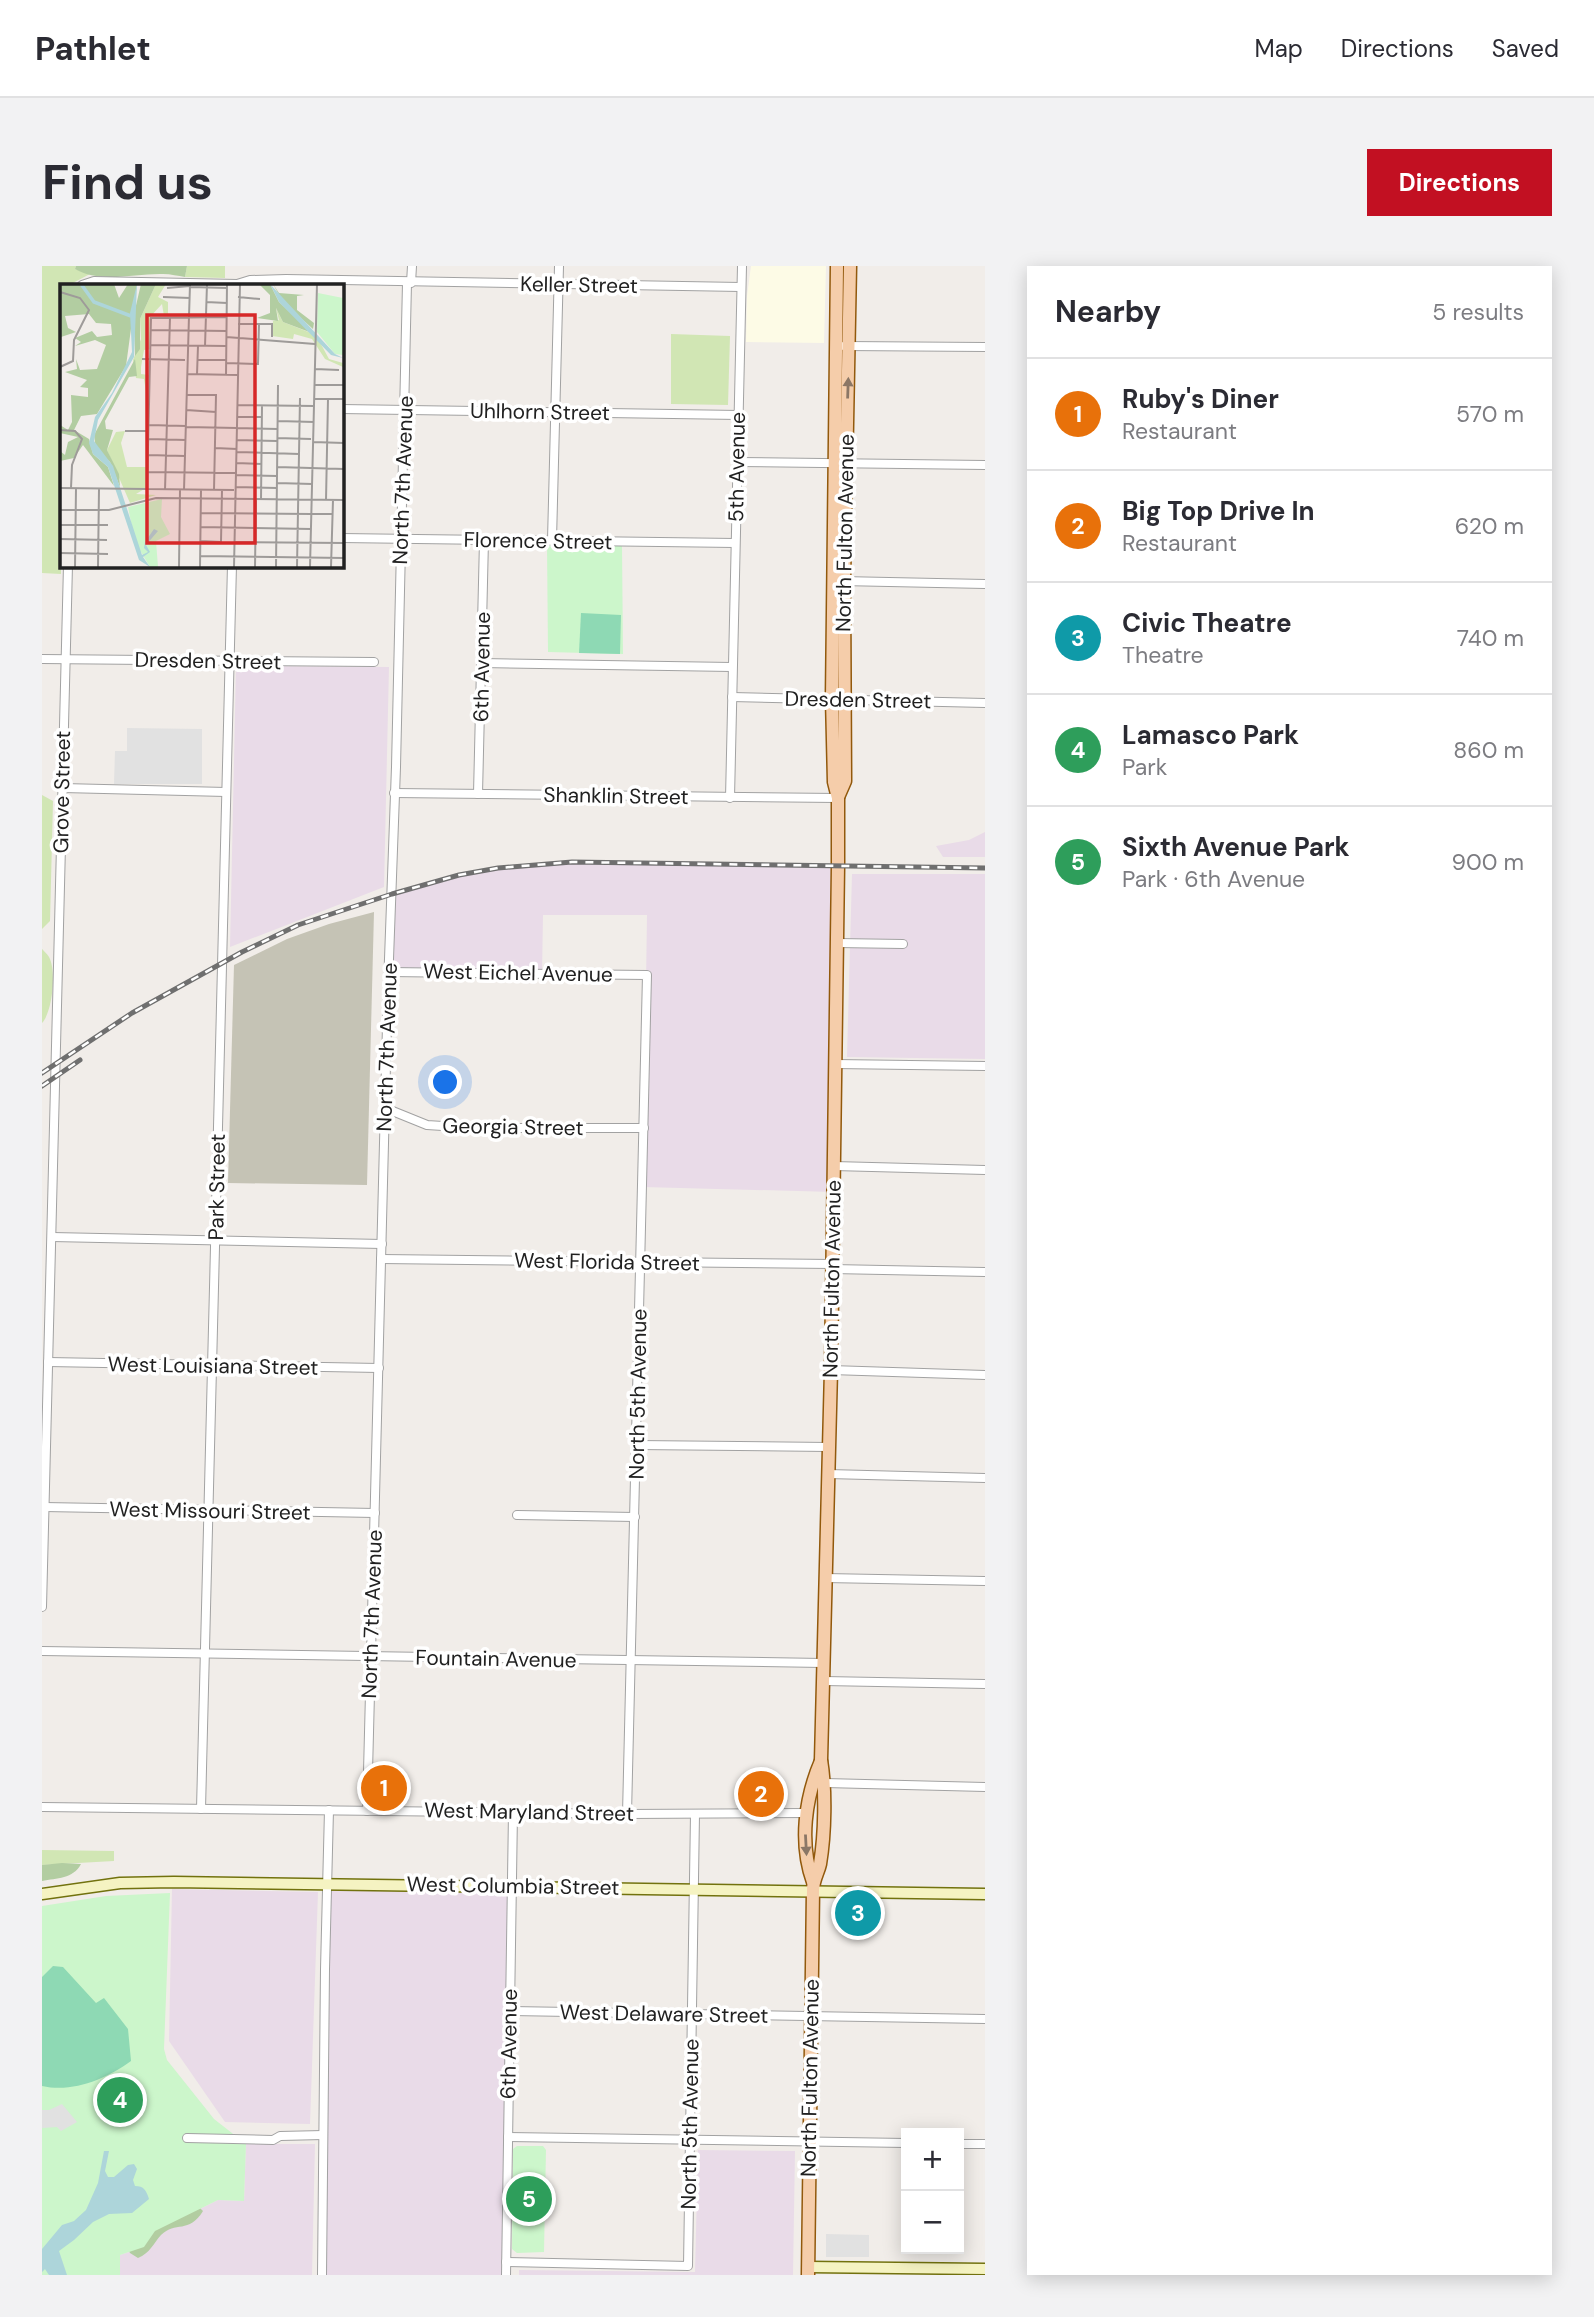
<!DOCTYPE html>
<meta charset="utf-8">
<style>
:root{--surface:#fff;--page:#f2f2f3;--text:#2b2b33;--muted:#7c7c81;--line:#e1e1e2;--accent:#c21022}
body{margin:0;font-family:"DM Sans",sans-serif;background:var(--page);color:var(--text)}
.controls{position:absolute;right:21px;bottom:21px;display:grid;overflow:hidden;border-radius:0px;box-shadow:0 4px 18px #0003}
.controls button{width:63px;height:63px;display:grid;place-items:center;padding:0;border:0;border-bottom:2px solid var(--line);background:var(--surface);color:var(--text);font:35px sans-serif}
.you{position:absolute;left:404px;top:817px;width:24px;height:24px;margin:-18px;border:5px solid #fff;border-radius:50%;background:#1a73e8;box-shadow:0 0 0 10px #1a73e833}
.badge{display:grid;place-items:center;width:46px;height:46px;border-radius:50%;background:var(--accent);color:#fff;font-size:23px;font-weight:700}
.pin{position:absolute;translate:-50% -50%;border:4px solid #fff;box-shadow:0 2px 7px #0006}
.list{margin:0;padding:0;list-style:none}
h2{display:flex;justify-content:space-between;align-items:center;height:91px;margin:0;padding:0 28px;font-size:30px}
h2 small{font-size:23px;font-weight:400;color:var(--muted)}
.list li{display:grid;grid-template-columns:46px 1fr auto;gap:21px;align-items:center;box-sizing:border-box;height:112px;padding:0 28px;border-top:2px solid var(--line)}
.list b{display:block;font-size:26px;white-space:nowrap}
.list p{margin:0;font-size:23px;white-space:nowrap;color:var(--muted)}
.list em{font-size:23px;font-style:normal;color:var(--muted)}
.map{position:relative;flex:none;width:943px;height:2009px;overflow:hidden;border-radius:0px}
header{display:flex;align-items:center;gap:42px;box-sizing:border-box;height:98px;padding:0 35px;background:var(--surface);border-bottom:2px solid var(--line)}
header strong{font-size:33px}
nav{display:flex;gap:38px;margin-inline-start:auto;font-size:24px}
.intro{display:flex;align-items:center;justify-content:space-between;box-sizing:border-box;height:168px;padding:0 42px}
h1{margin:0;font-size:49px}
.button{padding:18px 32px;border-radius:0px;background:var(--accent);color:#fff;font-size:24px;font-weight:700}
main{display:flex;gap:42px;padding:0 42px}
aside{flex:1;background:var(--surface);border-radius:0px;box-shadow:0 4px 18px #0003}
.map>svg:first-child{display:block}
.industrial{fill:#e9dbe8}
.education{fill:#fdfbe6}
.construction{fill:#c5c3b5}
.grass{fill:#d1e6b4}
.forest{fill:#b2cda1}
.park{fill:#ccf6cb}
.pitch{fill:#8ed9b4}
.parking{fill:#e1e1e1}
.water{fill:#add5da}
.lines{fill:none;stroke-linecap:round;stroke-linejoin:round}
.street-casing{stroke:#a2a2a2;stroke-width:10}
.secondary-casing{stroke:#72720e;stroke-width:13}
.primary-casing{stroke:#92590c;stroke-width:15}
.street{stroke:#fff;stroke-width:8}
.secondary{stroke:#f5f3c2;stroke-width:10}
.primary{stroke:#f5cdaa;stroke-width:12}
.rail-casing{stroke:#6f6f6f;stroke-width:5}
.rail{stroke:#fff;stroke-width:2.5;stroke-dasharray:8;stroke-linecap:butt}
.oneway{fill:#8b7766}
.labels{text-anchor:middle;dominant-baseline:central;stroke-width:7;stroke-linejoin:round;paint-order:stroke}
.street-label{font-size:21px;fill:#212121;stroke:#fff}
.inset-river{fill:none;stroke:#add5da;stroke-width:3.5}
.inset-road{fill:none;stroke:#9e9b99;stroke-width:2}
.view{fill:#d62828;fill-opacity:0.15;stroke:#d62828;stroke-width:3.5}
.inset-edge{fill:none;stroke:#212121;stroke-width:3.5}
</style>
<header>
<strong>Pathlet</strong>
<nav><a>Map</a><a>Directions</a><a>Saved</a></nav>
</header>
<div class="intro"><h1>Find us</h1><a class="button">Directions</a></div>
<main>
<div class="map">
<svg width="943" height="2009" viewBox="0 0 943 2009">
<rect width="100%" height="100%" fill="#f1ede9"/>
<!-- industrial -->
<g class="industrial">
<path d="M194 400 347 401 342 621 188 681Z"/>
<path d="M943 566V591H901L894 580 927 574Z"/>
<path d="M552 596 796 600 792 926 601 921 605 649H501L500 708 347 706 350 628 446 604Z"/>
<path d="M810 608H943V793L805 791Z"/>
<path d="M286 1618 470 1621 463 2009H281Z"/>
<path d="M130 1623 276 1626 268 1858 183 1856 127 1775Z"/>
<path d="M204 1878H273L270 2009H78V1989L102 1981 113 1965 176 1934 202 1935Z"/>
<path d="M656 1884 753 1885 751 2009H477V2004L653 2006Z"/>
</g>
<!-- education -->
<path class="education" d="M709 0H784L782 77 704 76 705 30Z"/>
<!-- construction -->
<path class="construction" d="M332 646 325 919 186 917 192 699 245 673 287 658Z"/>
<!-- grass -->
<g class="grass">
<path d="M0 0H34L33 3 48 8 27 19H19V308L0 307Z"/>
<path d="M145 0H183V12L143 11Z"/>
<path d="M629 68 688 70 686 139 629 138Z"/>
<path d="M0 529 11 535 8 655 0 663Z"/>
<path d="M0 683C1 684 7 690 7 691 15 705 10 747 0 757Z"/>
<path d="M0 1584 72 1585V1595L0 1599Z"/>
</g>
<!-- forest -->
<g class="forest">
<path d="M34 0H145L143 11C136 10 129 8 121 8 94 7 58 18 33 3Z"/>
<path d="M20 1597 39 1598C31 1613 15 1612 0 1615V1599Z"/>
<path d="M158 1942 161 1945C147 1968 133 1955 119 1969 111 1978 108 1987 96 1992L88 1987 83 1977Z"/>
</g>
<!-- park -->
<g class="park">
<path d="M505 280H580L581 388 506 386Z"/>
<path d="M128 1627 122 1783 125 1794 172 1853 204 1878 202 1935 176 1934 113 1965 102 1981 78 1989V2009H0V1640L64 1630Z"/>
<path d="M475 1880H501L504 1884 502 1986 475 1987 470 1983 471 1883Z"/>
</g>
<!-- pitch -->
<g class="pitch">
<path d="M539 347 579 349 578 388 537 387Z"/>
<path d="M11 1700 21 1701 54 1737 62 1732 86 1763 89 1795C64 1813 31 1827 0 1820V1711Z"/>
</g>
<!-- parking -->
<g class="parking">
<path d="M85 462 160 463V518H72L73 485H85Z"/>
<path d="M20 1838 35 1856 19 1865 15 1861 0 1862V1844H7Z"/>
<path d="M784 1968 827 1969V1991H784Z"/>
</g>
<!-- water -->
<path class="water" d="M62 1885H67L63 1905 66 1911H72L86 1899 92 1898 95 1903 91 1914 93 1920C102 1920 104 1924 107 1933L90 1947 67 1948 51 1956 32 1974 17 1985 25 2009H7L3 2003 0 2006V1983L20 1959 32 1955 44 1944 56 1917Z"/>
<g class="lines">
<defs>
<g id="street">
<path d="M369 17 370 0"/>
<path d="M40 19 52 15 195 18 208 14 244 13 699 21"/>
<path d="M802 80 943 81"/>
<path d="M299 143 697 149"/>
<path d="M696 196 943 199"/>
<path d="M299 272 693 277"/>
<path d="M510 274 517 0"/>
<path d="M799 315 943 318"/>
<path d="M0 393 332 396"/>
<path d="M440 397 690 401"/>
<path d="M690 431 943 437"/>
<path d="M21 522 184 526"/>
<path d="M352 527 796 532"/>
<path d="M436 528 442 274"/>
<path d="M688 532 700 0"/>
<path d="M795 677 861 678"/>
<path d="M347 706 605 709 585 1548"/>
<path d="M793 798 943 800"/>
<path d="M343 842 385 859 432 862H602"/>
<path d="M792 900 943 904"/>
<path d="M10 971 340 978"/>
<path d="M339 993 790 998"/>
<path d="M790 1003 943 1006"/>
<path d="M6 1096 337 1102"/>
<path d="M789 1104 943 1109"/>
<path d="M595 1179 787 1181"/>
<path d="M786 1208 943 1212"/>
<path d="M2 1241 333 1247"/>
<path d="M475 1249 593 1251"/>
<path d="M783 1312 943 1315"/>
<path d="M0 1341 26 299"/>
<path d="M0 1385 781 1397"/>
<path d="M782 1415 943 1418"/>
<path d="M783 1517 943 1521"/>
<path d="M0 1541 585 1548 765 1547"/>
<path d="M159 1543 190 299"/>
<path d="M325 1545 346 720 354 501 365 17"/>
<path d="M469 1745 943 1753"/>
<path d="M466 1871 864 1877"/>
<path d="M145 1872 231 1874 238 1870 281 1869"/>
<path d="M917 1878H943"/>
<path d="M464 1996 646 2000 653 1548"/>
<path d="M280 2009 283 1703 287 1544"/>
<path d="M464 2009 471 1546"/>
</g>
<g id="secondary">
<path d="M0 1628 78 1617 132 1616 943 1628"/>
<path d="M766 2001 943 2003"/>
</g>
<g id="primary">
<path d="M796 531 803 515 802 315 808 0"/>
<path d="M771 1616C757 1577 763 1532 779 1495"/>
<path d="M766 2009 771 1624C771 1614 776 1607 778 1598 783 1568 784 1524 779 1494L789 1104 796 600V532L792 516 790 432 795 0"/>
</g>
</defs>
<!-- street casing -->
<use href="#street" class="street-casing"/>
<!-- secondary casing -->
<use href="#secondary" class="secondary-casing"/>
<!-- primary casing -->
<use href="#primary" class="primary-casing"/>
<!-- street -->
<use href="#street" class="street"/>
<!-- secondary -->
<use href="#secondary" class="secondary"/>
<!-- primary -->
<use href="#primary" class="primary"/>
<defs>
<g id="rail">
<path d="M0 807 90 747 200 686 256 659 350 628 417 609 456 602 530 596 943 602"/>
<path d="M0 820 38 794"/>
</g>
</defs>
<!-- rail casing -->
<use href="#rail" class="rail-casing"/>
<!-- rail -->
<use href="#rail" class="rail"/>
</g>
<!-- one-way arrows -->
<defs><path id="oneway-solid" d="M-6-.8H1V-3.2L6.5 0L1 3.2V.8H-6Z" transform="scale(1.75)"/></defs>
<g class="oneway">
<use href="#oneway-solid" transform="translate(806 122) rotate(-88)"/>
<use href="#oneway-solid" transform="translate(764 1579) rotate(87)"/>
</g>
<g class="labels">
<!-- street labels -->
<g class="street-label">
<text transform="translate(537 19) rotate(1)">Keller Street</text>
<text transform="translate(498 146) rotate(1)">Uhlhorn Street</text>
<text transform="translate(695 201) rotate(-89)">5th Avenue</text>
<text transform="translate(361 214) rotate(-88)">North 7th Avenue</text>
<text transform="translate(803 267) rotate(-89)">North Fulton Avenue</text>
<text transform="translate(496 275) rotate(1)">Florence Street</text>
<text transform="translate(166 395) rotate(1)">Dresden Street</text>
<text transform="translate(440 401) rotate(-89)">6th Avenue</text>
<text transform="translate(816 434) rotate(1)">Dresden Street</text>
<text transform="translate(20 526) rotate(-89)">Grove Street</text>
<text transform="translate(574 530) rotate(1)">Shanklin Street</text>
<text transform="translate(476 707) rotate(1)">West Eichel Avenue</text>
<text transform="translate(345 781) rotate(-88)">North 7th Avenue</text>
<text transform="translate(471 861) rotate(1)">Georgia Street</text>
<text transform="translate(175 921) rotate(-89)">Park Street</text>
<text transform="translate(565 996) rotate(1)">West Florida Street</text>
<text transform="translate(790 1013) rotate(-89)">North Fulton Avenue</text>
<text transform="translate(171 1100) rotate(1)">West Louisiana Street</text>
<text transform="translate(596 1128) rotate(-89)">North 5th Avenue</text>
<text transform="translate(168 1245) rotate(1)">West Missouri Street</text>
<text transform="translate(330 1348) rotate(-88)">North 7th Avenue</text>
<text transform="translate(454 1393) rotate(1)">Fountain Avenue</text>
<text transform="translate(487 1546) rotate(1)">West Maryland Street</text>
<text transform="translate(471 1620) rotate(1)">West Columbia Street</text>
<text transform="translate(622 1748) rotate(1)">West Delaware Street</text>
<text transform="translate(467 1778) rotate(-89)">6th Avenue</text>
<text transform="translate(768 1812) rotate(-89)">North Fulton Avenue</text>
<text transform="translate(648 1858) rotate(-89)">North 5th Avenue</text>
</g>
</g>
<!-- overview -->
<g transform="translate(18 18)">
<rect width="284" height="284" fill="#f1ede9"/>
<path d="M96 0H106L98 13 108 18V32H104L102 20 90 33V65L84 66 81 83V90L89 91 86 107 84 95 76 94 73 76 81 55 80 35ZM216 24 223 38 256 51 269 75 283 79V83L265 75 252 55 234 50 233 55 212 52 213 37 219 36ZM65 147 61 159 67 183H86V204L76 210 96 211 70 219 47 166 56 148Z" fill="#d1e6b4"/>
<path d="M0 0H54L59 14 68 0H77L66 82 37 130 21 132 14 146 29 155 33 170 48 183 54 202 23 161 14 174 0 177V167L5 171 8 158 18 153 0 149V141L8 146 12 138 11 111 28 113V104L20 103 27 96 5 88 17 85 16 75 20 86 37 85 46 61 35 56 15 62 21 58 15 54 32 47 37 53 52 51 51 40 36 39 29 30 5 32 8 44 16 48 1 53ZM81 0H96L80 35V65L75 72 74 30ZM210 0 219 18 252 49 223 38 216 24 218 37 197 34 210 29V11L200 1ZM213 0 219 9 244 11 237 12V26L254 39 253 45 223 18ZM75 75 77 92 69 93 45 137 46 145 53 146 47 166 59 190 60 203 50 178 36 165 34 151Z" fill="#b2cda1"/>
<path d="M258 9 283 14V71L275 70 257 48ZM102 215 101 233 110 250 96 257 98 283H90L75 258 68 223Z" fill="#ccf6cb"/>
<path d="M77 0 74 73 38 136 34 157 53 182 82 271 88 268 84 264 85 258 94 245 98 247 86 261 90 268 83 273 90 283 79 276 48 183 33 170 29 159 35 133 52 109 72 68 70 29ZM210 0 275 70 283 74 271 71 219 18Z" fill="#add5da"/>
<path class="inset-river" d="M21 0 34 18 71 32"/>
<path class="inset-road" d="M130 3 167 4M107 4 130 2M0 8 20 14 29 26 14 56 13 77 0 83M103 13 130 14M178 13 200 15M146 18 167 19M129 32 130 1M178 40H212V53M91 46 167 47M166 53 255 60M90 61 166 62M145 62 147 0M82 75 125 76M137 76H166M166 79 198 80 199 40M255 85 279 86M127 90 178 91M137 90 138 62M166 91 167 0M254 101H284M127 111H156L154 206M254 115H284M178 121 254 122M126 126 156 128M177 133H202M218 137 254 138M89 141 126 142M126 143 177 144M177 144 218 145M0 146 15 147 22 155 12 181 11 204M65 147H88M217 154 251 155M88 155 126 156M177 156 217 157M253 158 284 159M155 164 177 165M177 168 239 170M88 171 125 172M176 179 202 180M217 183 284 185M87 188 176 189M176 191 217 192M217 199 252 200M176 203 217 204M0 204 174 206M87 206 91 34 167 33M105 206 110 33M124 206 129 32M201 216 202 122M266 216 268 115M0 226H49L96 214 284 216M141 229 251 230M251 230H273M0 241H48M140 243 251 245M0 255 47 256M140 257 161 258 162 206M174 258 284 259M0 269 48 270M140 272 284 274M15 283 16 204M38 283 39 205M119 283 120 206M140 283 141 206M174 283 180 0M195 283 196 215M216 283 218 101M237 283 240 114M250 283 257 0M271 283 273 216"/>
<path class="view" d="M87 31H195V259H87Z"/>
<rect width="284" height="284" class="inset-edge"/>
</g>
</svg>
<div class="controls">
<button>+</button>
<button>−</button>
</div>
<div class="you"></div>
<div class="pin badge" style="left:342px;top:1522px;background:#e8710a">1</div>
<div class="pin badge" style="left:719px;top:1528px;background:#e8710a">2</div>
<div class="pin badge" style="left:816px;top:1647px;background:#0f9aa8">3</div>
<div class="pin badge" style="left:78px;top:1834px;background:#2e9e5b">4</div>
<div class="pin badge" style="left:487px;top:1933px;background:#2e9e5b">5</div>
</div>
<aside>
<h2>Nearby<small>5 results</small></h2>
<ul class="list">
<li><span class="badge" style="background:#e8710a">1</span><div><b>Ruby's Diner</b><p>Restaurant</p></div><em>570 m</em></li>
<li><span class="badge" style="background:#e8710a">2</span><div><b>Big Top Drive In</b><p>Restaurant</p></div><em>620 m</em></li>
<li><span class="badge" style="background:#0f9aa8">3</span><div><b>Civic Theatre</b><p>Theatre</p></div><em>740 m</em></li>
<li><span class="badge" style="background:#2e9e5b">4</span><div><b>Lamasco Park</b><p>Park</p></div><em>860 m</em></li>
<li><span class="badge" style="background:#2e9e5b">5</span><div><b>Sixth Avenue Park</b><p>Park · 6th Avenue</p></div><em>900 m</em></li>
</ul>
</aside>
</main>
